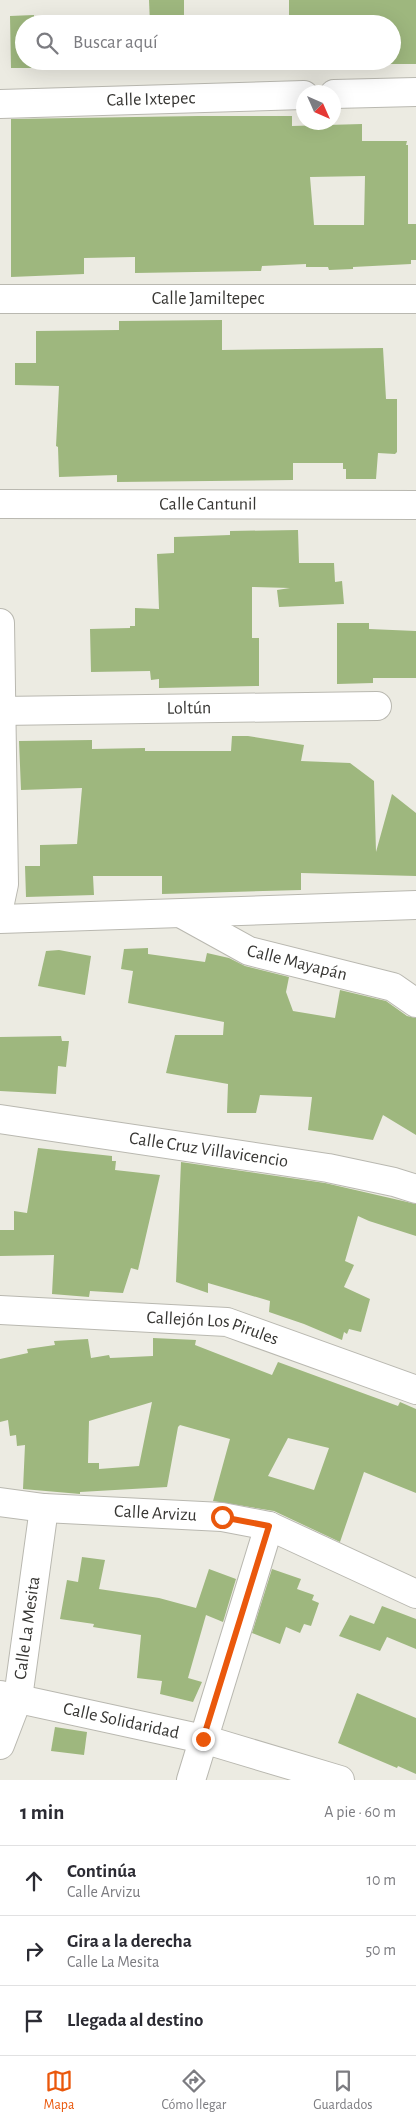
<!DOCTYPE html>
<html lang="es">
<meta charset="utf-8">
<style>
:root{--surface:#fff;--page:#f2f2f3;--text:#2b2b33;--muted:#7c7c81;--line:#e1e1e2;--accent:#ea580c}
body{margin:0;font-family:"Alegreya Sans",sans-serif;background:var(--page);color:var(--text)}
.compass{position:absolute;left:296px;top:85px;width:45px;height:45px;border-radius:50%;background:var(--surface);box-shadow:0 5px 20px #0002;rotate:135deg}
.stop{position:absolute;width:15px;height:15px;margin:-11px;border:4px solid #ea580c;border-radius:50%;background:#fff}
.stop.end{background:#ea580c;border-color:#fff;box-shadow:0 1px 5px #0008}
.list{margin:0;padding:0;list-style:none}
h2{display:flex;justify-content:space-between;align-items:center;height:65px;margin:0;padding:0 20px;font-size:21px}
h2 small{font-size:16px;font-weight:400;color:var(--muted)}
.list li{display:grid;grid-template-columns:32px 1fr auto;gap:15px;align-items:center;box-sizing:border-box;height:70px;padding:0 20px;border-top:1px solid var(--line)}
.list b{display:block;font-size:19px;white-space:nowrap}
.list p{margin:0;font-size:16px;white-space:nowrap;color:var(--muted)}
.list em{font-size:16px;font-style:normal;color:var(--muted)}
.icon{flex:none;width:28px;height:28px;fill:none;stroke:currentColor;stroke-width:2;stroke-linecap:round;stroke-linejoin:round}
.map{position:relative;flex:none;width:416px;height:1780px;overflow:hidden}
.search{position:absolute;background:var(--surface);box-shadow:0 5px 20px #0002;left:15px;right:15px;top:15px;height:55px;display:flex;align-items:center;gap:12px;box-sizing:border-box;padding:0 18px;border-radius:28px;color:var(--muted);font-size:19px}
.sheet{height:275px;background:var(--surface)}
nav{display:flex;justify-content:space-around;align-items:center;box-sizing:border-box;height:70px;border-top:1px solid var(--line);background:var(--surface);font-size:14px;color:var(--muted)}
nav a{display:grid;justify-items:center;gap:2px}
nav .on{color:var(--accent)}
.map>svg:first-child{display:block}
.building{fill:#9eb77e;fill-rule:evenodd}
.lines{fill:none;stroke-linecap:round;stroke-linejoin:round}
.street-casing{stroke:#b9b8b0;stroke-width:30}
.secondary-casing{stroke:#b9b8b0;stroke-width:30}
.street{stroke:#fff;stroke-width:28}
.secondary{stroke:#fff;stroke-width:28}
.route{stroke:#ea580c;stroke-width:6}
.labels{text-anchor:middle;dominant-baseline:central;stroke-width:5;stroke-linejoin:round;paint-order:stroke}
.street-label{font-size:18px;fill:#373633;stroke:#ecebe2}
</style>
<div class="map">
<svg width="416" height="1780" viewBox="0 0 416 1780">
<rect width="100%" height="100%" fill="#ecebe2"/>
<!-- building -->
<g class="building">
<path d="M149 0H184V24H150Z"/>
<path d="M289 0H416V64H345V61H392V24H289Z"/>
<path d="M34 15V24H24V61H36V68H11L10 16Z"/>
<path d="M198 116H292V126L362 124V141H407L406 145H408V224H416V260H411V264L353 267V269L329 270 328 267H306V264L262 266 261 271 135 273V257L84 258V274L11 277V119ZM365 176 364 225H314L310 177Z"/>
<path d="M222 320V350L383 348 386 399H397V452L395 454 378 453 376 479H346V469H343V463H293V480L117 482V475L59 477 58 447 56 446 59 386 15 385V363H36V331L119 330V321Z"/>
<path d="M298 530 299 563H334L335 582 342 581 344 604 279 607 277 590 290 588 252 587V638H259V686L159 688V679L151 680 150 671 91 672 90 629 130 628V626H135V608L159 609 157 554 174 553V537L230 535V531Z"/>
<path d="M337 623H369V629L416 631V678H373V683L337 684Z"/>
<path d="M232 736H248L304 745 301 761 350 763 374 781 376 852 392 794 416 813V876L301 873V890L162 894V876H93L94 895 26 897 25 866H40V845L77 844 82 788 21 790 19 741 92 740V749L145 748V751H231Z"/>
<path d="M148 948V954L205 962 207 953 229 958 245 966 289 977 286 992 293 1011 335 1018 340 990 386 1001 407 1016 416 1018V1135L383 1115 373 1140 308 1130 312 1097 260 1095 256 1113H227L228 1084 166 1073 175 1035H223L224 1022 128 1003 133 971 121 969 124 949Z"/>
<path d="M59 950 91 956 85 995 38 986 46 951Z"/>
<path d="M61 1036 62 1041H69L66 1067 58 1066 56 1094 0 1091V1037Z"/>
<path d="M38 1148 112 1156V1161H116L115 1170 160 1175 138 1270 131 1268 123 1293 90 1291 89 1297 52 1294 54 1255 0 1256V1230H14V1211L27 1213Z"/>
<path d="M181 1162 325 1183 416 1204V1236L369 1221 358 1216 345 1261 354 1265 344 1287 370 1299 361 1332 349 1329 347 1334 344 1332 342 1340 304 1324 269 1312 270 1301 208 1283V1293L176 1282Z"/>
<path d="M153 1338 196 1340 195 1345 272 1375 278 1362 398 1406 400 1402 416 1409V1493L364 1472 340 1542 274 1511 213 1501 230 1439 180 1425 178 1427 167 1487 80 1492V1494L23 1489 25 1445 17 1446 16 1435 10 1436 8 1420 0 1422V1359L28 1353 27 1349 55 1345 54 1341 88 1339 91 1358 109 1355 110 1358 153 1356ZM152 1402 139 1466 99 1469V1463H88L89 1421ZM288 1438 329 1448 314 1490 268 1476Z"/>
<path d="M82 1557 105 1560 99 1589 159 1598 196 1608 209 1569 236 1579 223 1622 206 1615 188 1678 202 1682 193 1702 160 1694 162 1681 137 1678 141 1635 93 1627 94 1624 60 1619 67 1580 78 1582Z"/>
<path d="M272 1569 301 1579 297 1589 314 1595 312 1600 319 1603 311 1626 304 1624 300 1633 286 1627 280 1644 252 1633Z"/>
<path d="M382 1606 416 1619V1649L387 1637 380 1651 339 1636 350 1615 374 1624Z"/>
<path d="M357 1693 416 1718V1774L398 1766 397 1768 338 1743Z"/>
<path d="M55 1727 87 1732 84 1755 51 1751Z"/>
</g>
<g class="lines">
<defs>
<g id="street">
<path d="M334 94 416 92"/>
<path id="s1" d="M0 104 304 95"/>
<path id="s2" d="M0 299H416"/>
<path id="s3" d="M0 504 416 505"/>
<path d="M0 623 4 884 0 903"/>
<path id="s4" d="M0 711 377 706"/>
<path id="s5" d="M182 914 249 951 393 987 416 1003"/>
<path id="s6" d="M0 1119 328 1168 394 1182 416 1189"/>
<path id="s7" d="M0 1310 227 1322 416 1390"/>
<path id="s8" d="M0 1502 44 1508 222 1517 269 1526 416 1594"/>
<path id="s9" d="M0 1695 203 1739 340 1780"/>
<path id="s10" d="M0 1745 18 1698 44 1508"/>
<path d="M191 1780 269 1526"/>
</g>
<path id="secondary" d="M0 919 416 905"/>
</defs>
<!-- street casing -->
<use href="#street" class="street-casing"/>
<!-- secondary casing -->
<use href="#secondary" class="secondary-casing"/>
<!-- street -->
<use href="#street" class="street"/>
<!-- secondary -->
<use href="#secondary" class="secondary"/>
</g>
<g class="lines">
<!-- route -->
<path class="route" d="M203 1739 269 1526 222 1517"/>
</g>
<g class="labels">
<!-- street labels -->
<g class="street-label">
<text stroke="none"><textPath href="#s1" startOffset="151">Calle Ixtepec</textPath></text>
<text stroke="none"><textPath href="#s2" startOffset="208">Calle Jamiltepec</textPath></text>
<text stroke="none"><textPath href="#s3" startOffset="208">Calle Cantunil</textPath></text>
<text stroke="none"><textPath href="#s4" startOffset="189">Loltún</textPath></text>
<text stroke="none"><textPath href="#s5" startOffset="126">Calle Mayapán</textPath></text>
<text stroke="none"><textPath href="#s6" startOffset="211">Calle Cruz Villavicencio</textPath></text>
<text stroke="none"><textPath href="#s7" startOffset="214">Callejón Los Pirules</textPath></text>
<text stroke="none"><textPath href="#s8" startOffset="156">Calle Arvizu</textPath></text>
<text stroke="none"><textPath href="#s10" startOffset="121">Calle La Mesita</textPath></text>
<text stroke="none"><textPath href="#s9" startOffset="124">Calle Solidaridad</textPath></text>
</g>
</g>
</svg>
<svg class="compass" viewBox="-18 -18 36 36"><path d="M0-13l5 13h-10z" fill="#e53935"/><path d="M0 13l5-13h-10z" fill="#7c7c81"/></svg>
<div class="stop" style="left:222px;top:1517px"></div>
<div class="stop end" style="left:203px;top:1739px"></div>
<div class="search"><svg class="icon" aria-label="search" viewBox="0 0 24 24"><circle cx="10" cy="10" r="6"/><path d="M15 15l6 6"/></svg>Buscar aquí</div>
</div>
<section class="sheet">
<h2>1 min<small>A pie · 60 m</small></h2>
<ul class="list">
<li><svg class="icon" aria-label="ahead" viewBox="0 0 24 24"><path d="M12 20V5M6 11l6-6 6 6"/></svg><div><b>Continúa</b><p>Calle Arvizu</p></div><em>10 m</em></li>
<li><svg class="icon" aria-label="right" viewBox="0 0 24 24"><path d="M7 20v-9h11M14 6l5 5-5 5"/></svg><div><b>Gira a la derecha</b><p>Calle La Mesita</p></div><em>50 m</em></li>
<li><svg class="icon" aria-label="arrive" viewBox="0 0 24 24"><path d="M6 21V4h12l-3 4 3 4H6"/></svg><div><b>Llegada al destino</b></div></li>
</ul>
</section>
<nav>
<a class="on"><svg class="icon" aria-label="map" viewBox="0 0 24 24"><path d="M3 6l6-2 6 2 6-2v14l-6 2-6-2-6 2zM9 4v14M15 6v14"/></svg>Mapa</a>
<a><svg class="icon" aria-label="directions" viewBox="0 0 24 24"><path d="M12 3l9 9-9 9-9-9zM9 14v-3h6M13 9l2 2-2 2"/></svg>Cómo llegar</a>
<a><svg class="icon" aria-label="saved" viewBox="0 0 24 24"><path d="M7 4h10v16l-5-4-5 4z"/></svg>Guardados</a>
</nav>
